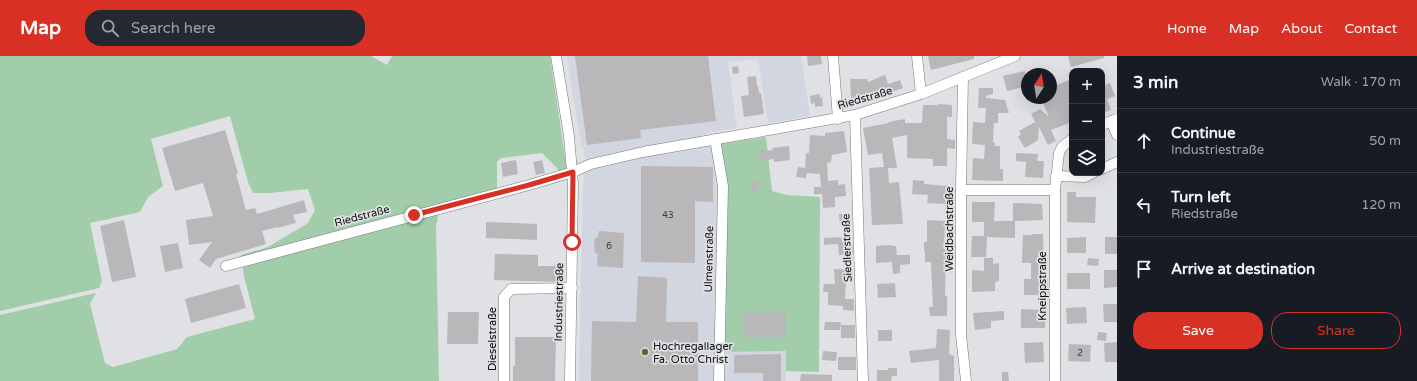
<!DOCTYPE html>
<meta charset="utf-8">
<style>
:root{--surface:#171b24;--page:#242831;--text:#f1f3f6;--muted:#9ea1a6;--line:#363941;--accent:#d93025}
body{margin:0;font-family:"Varela Round",sans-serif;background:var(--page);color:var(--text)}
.controls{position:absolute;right:12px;top:12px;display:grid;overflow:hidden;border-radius:8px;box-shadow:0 4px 16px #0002}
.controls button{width:36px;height:36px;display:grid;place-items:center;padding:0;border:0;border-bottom:1px solid var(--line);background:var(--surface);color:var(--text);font:20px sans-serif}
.compass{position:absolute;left:1021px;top:12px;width:36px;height:36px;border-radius:50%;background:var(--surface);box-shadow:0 4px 16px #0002;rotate:12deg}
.stop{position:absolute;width:12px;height:12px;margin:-9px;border:3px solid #d93025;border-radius:50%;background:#fff}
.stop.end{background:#d93025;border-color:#fff;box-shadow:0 1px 4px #0008}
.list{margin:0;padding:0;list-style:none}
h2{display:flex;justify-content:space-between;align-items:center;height:52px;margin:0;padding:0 16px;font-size:17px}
h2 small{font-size:13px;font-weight:400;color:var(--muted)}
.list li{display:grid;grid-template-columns:26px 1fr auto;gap:12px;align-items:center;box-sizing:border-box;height:64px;padding:0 16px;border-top:1px solid var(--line)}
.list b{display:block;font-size:15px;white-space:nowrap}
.list p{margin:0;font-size:13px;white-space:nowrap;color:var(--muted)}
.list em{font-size:13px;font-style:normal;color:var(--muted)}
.actions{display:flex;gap:8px;padding:12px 16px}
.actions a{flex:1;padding:9px 0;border:1px solid var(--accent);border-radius:16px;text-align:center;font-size:14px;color:var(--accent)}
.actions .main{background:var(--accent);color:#fff}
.icon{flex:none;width:22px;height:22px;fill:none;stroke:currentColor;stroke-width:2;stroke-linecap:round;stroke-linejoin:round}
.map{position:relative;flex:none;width:1117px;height:325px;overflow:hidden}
header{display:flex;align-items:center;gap:24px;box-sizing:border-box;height:56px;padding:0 20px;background:var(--accent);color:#fff}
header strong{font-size:19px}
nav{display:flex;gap:22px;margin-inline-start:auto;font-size:14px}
.search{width:280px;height:36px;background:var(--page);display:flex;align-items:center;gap:10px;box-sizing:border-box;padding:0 14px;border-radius:16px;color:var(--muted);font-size:15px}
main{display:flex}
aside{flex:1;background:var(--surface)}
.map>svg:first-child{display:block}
.built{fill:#d2d6e0}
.green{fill:#a2cdab}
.building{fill:#b9b7b9}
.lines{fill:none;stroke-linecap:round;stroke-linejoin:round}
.minor-casing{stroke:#78797b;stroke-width:11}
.minor{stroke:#fff;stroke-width:10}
.route{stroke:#d93025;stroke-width:5}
.poi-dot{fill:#6a6632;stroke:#e0e1e4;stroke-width:1.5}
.labels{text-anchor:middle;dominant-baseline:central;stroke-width:3.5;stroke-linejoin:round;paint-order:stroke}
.number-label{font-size:9px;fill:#3a393a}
.street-label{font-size:11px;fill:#0f0f10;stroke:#e0e1e4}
.poi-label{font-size:11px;fill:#0f0f10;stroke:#e0e1e4;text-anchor:start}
</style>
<header>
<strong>Map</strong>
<div class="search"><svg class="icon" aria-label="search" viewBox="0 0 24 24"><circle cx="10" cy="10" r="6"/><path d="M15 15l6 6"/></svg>Search here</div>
<nav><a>Home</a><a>Map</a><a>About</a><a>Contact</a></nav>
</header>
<main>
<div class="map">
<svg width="1117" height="325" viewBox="0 0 1117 325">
<rect width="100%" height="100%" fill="#e0e1e4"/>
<!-- built -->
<path class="built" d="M567 0H801L810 60 768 67 758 3 728 6 737 72 707 77 709 89H714L719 127 714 295H786V325H579L583 128 586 110 584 93 581 87 573 41Z"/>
<!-- green -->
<g class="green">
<path d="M0 0H371L387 9 392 0H550L567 114 559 117 557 112 542 97 501 102 497 106V134L440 150 436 170 439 325H0V259L96 237 90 248 105 307 113 311 177 293 187 281 255 263 244 220 241 199 268 191 308 167 315 154 308 133 270 137H253L248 126 230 60 151 83 163 130 148 141 140 156 90 167 102 225 99 232 0 255Z"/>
<path d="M766 81 772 135 787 139 820 141 819 316 786 315V295L714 296 719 127 714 89Z"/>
</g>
<!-- building -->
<g class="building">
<path d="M575 0H708L716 65 640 74 641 82 587 89Z"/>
<path d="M807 0H821L822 8 808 10Z"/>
<path d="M928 0H974V3L931 14Z"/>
<path d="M1068 0H1104V2L1071 11Z"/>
<path d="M738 10 739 17 733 18 732 11Z"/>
<path d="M1025 15 1027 30 1007 35 1003 20Z"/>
<path d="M885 19 888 28 900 24 903 32 889 37 888 33 868 40V41L851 42 850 23H867L868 26Z"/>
<path d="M756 20 757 30H758L759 37H761L764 58 744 61 741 40 749 39 747 21Z"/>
<path d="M1069 24 1072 32V66L1051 74 1056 85 1048 89 1039 71 1038 84 1025 92 1018 81 1021 78 1019 75 1035 66 1031 58 1040 53 1049 61 1041 42H1051V31Z"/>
<path d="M1110 27 1115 40 1107 43 1111 54 1102 57V30Z"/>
<path d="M979 32H993V38L986 40V42L1005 44 1009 57H998V67H994L993 86 995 87V90H1000V113H1003V125L972 124 973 102 984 103 985 89 972 88 973 66 985 67 986 52H978Z"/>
<path d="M819 38 820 42 822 41 823 50 815 51V47L811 48 810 40Z"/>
<path d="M938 48 952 49V61H947V83L955 84V93L947 92V110H933V103L907 102V79L892 82 897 112H888L889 127 899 126 903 168 872 169 869 112 884 111 882 97 868 99 863 72 889 67 888 66 905 63V67H922L923 49H938Z"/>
<path d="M225 74 238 117 236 118 246 154 255 152 257 158 304 144 307 156 293 159 296 167 277 172V171L262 175 266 188 216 203 210 212 199 204 212 186 189 189 186 164 213 160 203 127 175 135 162 92Z"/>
<path d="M844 75 847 96 832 99 831 106 827 107 828 125 838 124V129L845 128 846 140 835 141V151L823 152 822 138H814V131H821L820 118 807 117 806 122 796 121 798 111 805 112 806 97H809L810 79 825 80V77Z"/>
<path d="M789 90 790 104 774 106V103L760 105 759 95 773 94 772 92Z"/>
<path d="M1016 97 1038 98 1037 105H1044L1043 122 1025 121 1026 106 1016 105Z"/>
<path d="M516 104 518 118 503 121 501 107Z"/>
<path d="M542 104 545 117 536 119 533 106Z"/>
<path d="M641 110 713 111V146L695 145V207L641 206Z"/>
<path d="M913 124 924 125V128L948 130 946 148 927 147 928 139 912 138Z"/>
<path d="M751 125 759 126 758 135H751Z"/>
<path d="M1067 136H1076V141H1096L1095 167 1067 166Z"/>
<path d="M972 146H995L994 165H1015V182L987 181 986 201H971L972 180H984V166H972Z"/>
<path d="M1013 147 1042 148 1043 164 1013 165Z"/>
<path d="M839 158H851V168L840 169Z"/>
<path d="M124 164 136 221 112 226 100 170Z"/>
<path d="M927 164 945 165 944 193H946L945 240H947V260H930L929 251H933L931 208V206H925V195H924V186H927Z"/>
<path d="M486 166 537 168V184L486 182Z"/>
<path d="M599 175 624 177 623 212 597 210 598 198 595 197 594 183 597 182Z"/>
<path d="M1032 178H1043L1044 223H1048V239H1024V223H1031V207H1022L1023 179H1032Z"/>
<path d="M841 181 842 186H852L853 198 839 199 838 188 824 189V182Z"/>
<path d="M1086 181V197H1067V182Z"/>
<rect x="1105" y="181" width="12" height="17"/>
<path d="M178 187 183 212 165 216 160 190Z"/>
<path d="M892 189V190H896L897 199H910V208L900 209V217L893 218 892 206 876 207V190Z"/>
<path d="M495 198 538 199V210H562V226L494 224Z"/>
<path d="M984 202H993V208L999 207V225L995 226V235L972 236V214L984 215Z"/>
<path d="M1088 202 1099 203 1098 210 1087 209Z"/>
<path d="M834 213 853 214V225H846L845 243H854V255L843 254V250L828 249V236H823L824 228H835Z"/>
<path d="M1104 214H1117V231L1104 232Z"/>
<rect x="1067" y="217" width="23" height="16"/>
<path d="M638 220 667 222 666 266H698V325H591L592 265 636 266Z"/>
<path d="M895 227 896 241 878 242 877 228Z"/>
<path d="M239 228 246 252 191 267 185 243Z"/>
<path d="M1103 248H1117V266H1104Z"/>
<path d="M1086 251 1087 267 1067 268 1066 252Z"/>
<path d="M1021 253 1045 254V272H1021Z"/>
<path d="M1004 255V264L991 265V272L975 274 973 257Z"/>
<path d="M448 256H479L478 288H447Z"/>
<path d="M786 256V281H744V257Z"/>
<path d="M825 266H841L840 274H824Z"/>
<rect x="841" y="269" width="14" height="13"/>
<path d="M937 273 950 274 949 298 954 300V325H939V304L911 307 909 295 936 292Z"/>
<rect x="878" y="274" width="14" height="11"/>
<path d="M1098 276 1107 277 1106 285 1097 284Z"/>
<path d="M515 281H556L555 325H513V310H515Z"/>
<path d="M1043 286 1044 306 1025 307 1024 287Z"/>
<path d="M1117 286V306H1105L1104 287Z"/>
<path d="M1069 288 1091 289 1090 306 1068 305Z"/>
<path d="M823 295 837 296 836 305 822 304Z"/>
<path d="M781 298V325H763V317H734V299Z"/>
<rect x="838" y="301" width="18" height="13"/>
<path d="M888 312H897V320H892L891 325H877V314H888Z"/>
<path d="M1002 316H1008L1009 325H1002Z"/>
<path d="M801 318 832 319V325H800Z"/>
</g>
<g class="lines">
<defs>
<g id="minor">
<path d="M556 0 569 80 573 128 570 325"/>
<path d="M833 0 838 63"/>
<path d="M917 0 921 38"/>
<path d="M963 21 961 134V279L966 325"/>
<path d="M855 59 863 325"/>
<path d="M1111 65 1117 79"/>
<path d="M1102 69 1117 63"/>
<path d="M715 83 723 130 719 325"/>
<path d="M1102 113 1117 106"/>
<path d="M1056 120 1085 121 1093 117"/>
<path d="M961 134H1055L1059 97 1062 91 1072 83"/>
<path d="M226 210 529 129 573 116 591 108 643 96 855 59 921 38 1015 0"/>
<path d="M504 325V241L511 233 572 232"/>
<path d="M1055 325V134"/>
</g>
</defs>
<!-- minor casing -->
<use href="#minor" class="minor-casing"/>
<!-- minor -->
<use href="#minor" class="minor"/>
</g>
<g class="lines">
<!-- route -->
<path class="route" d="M414 159 529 129 573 116 572 186"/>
</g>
<!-- markers -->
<circle class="poi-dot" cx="645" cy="296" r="4"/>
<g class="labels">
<!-- number labels -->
<g class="number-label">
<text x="668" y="159">43</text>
<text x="609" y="190">6</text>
<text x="1080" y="297">2</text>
</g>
<!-- street labels -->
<g class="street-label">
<text transform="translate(865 42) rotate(-16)">Riedstraße</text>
<text transform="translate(362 160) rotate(-15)">Riedstraße</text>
<text transform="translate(949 173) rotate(-90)">Weidbachstraße</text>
<text transform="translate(847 192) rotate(-92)">Siedlerstraße</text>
<text transform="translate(709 203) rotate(-89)">Ulmenstraße</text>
<text transform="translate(1042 230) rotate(-90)">Kneippstraße</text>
<text transform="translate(559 246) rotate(-89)">Industriestraße</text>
<text transform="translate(492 283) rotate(-90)">Dieselstraße</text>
</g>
<!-- poi labels -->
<g class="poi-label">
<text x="653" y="290">Hochregallager<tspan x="653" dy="13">Fa. Otto Christ</tspan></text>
</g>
</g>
</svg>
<div class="controls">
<button>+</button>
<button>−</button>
<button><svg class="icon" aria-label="layers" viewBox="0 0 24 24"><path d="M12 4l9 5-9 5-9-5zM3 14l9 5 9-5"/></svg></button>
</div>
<svg class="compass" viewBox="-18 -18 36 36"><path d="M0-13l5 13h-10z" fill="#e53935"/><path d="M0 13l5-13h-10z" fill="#9ea1a6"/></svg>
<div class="stop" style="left:572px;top:186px"></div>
<div class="stop end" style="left:414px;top:159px"></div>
</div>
<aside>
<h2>3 min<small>Walk · 170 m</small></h2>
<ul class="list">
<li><svg class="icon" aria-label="ahead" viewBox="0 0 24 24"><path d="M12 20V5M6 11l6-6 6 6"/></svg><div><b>Continue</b><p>Industriestraße</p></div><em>50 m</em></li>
<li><svg class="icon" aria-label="left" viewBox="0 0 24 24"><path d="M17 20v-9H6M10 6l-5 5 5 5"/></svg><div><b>Turn left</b><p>Riedstraße</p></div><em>120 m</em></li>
<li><svg class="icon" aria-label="arrive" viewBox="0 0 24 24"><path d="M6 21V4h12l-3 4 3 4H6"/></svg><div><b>Arrive at destination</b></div></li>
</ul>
<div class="actions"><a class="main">Save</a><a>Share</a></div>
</aside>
</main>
